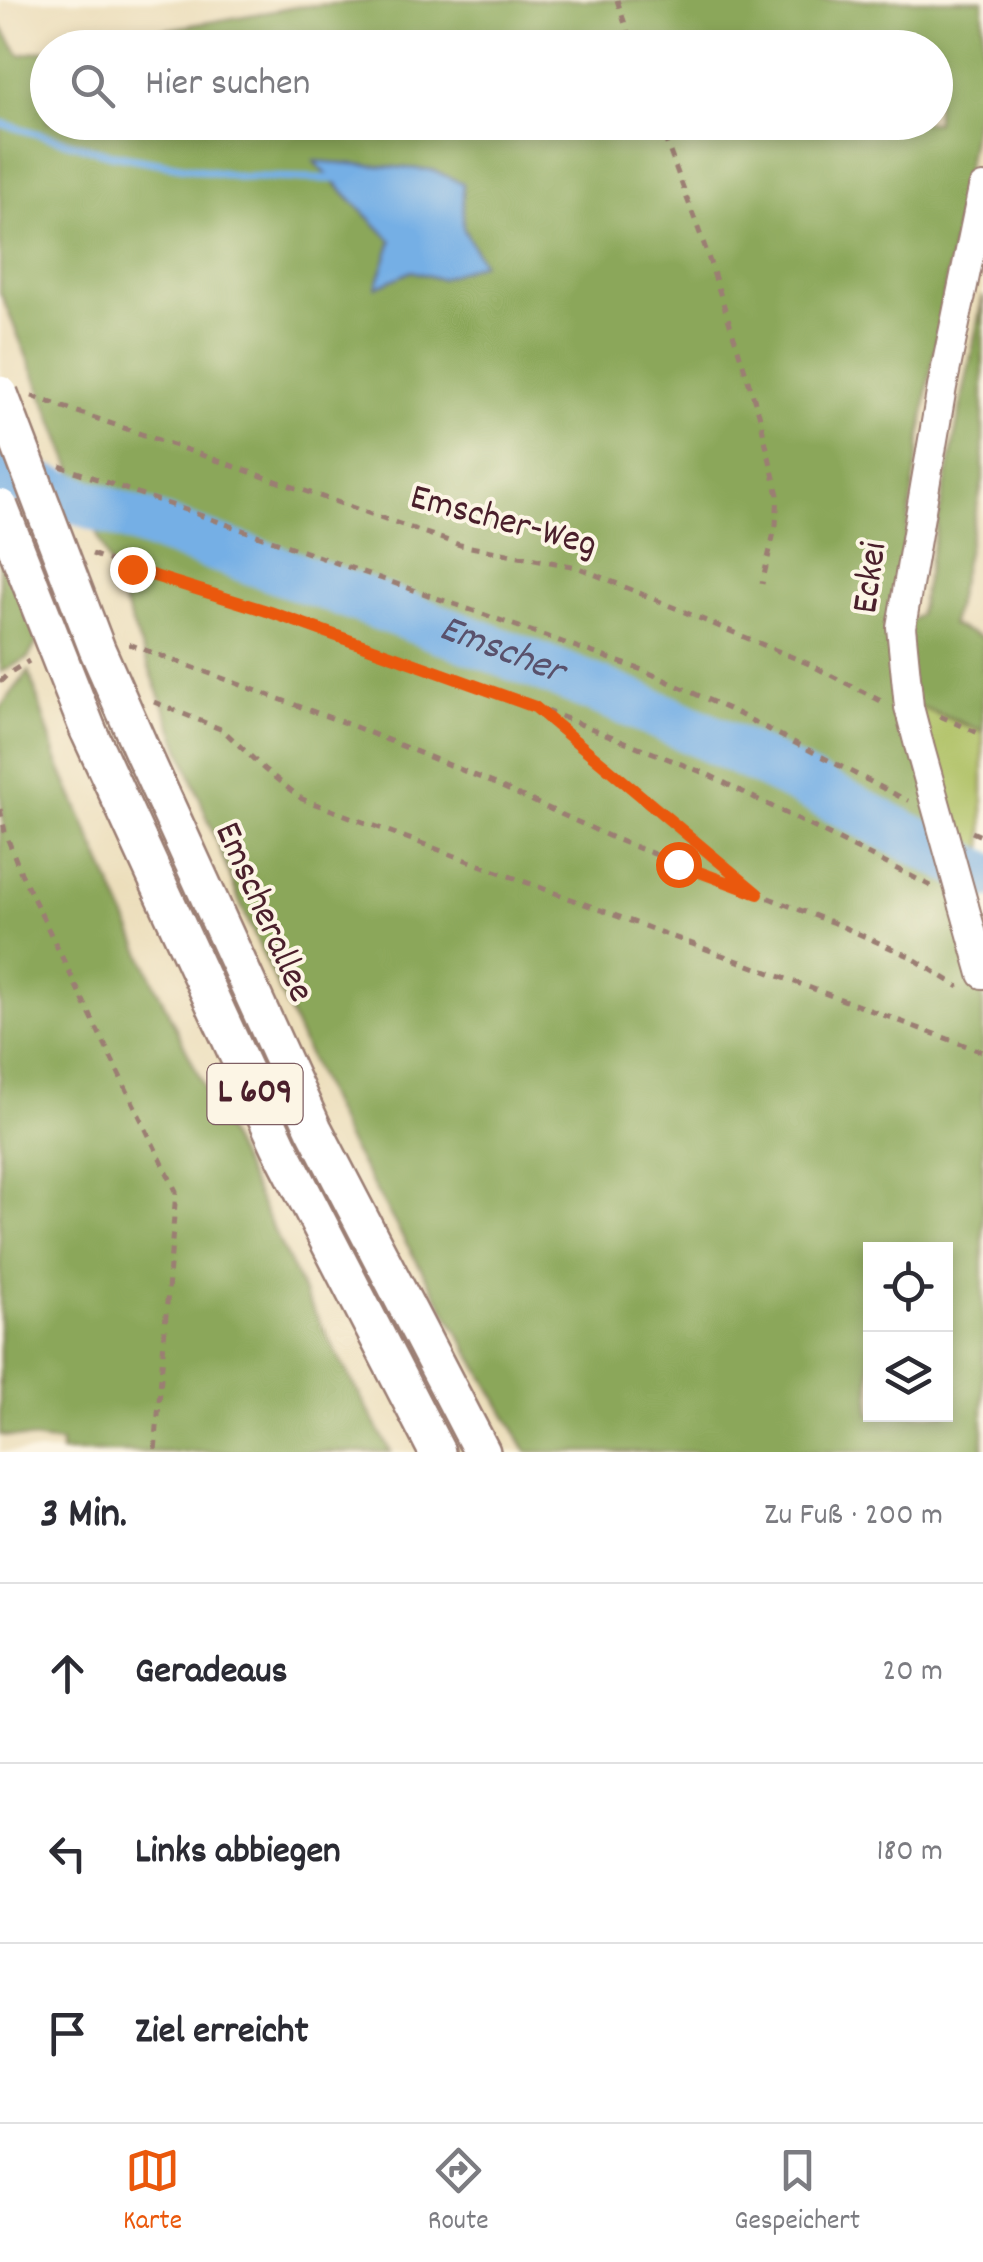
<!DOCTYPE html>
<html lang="de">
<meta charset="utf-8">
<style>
:root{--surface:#fff;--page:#f7f7f7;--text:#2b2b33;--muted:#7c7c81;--line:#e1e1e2;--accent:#ea580c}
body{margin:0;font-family:Dekko,sans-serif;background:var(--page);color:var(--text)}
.controls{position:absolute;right:30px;bottom:30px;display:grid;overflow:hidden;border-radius:0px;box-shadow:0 5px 15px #0003}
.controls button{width:90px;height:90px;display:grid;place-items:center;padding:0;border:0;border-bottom:2px solid var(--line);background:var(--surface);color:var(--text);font:50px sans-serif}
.stop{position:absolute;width:30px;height:30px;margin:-22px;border:8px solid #ea580c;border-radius:50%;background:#fff}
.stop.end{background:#ea580c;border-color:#fff;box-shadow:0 2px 10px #0008}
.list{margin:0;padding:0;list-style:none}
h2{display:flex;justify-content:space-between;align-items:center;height:130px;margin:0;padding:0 40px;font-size:42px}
h2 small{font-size:32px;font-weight:400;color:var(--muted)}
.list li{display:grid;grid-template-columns:65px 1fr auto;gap:30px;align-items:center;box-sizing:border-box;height:180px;padding:0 40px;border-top:2px solid var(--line)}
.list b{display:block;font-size:38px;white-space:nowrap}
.list em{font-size:32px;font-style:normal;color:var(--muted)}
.icon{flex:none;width:55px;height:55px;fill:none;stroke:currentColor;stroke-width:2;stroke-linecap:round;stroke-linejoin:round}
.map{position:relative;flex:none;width:983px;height:1452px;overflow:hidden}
.search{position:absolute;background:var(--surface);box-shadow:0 5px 15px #0003;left:30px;right:30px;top:30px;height:110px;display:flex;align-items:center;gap:25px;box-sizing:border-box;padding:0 35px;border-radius:55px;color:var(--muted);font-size:38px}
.sheet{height:670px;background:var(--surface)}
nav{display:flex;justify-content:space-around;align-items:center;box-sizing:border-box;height:140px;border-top:2px solid var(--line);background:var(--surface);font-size:28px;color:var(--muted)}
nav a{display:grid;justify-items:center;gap:5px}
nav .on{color:var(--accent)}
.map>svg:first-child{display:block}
.green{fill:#afc165;stroke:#7c7048;stroke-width:2.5}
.forest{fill:#8ba75a;stroke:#6a6342;stroke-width:2.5;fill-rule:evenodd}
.water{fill:#74afe5;stroke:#5f6788;stroke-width:2.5}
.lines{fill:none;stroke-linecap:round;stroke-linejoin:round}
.stream{stroke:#74afe5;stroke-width:8}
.river{stroke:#74afe5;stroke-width:48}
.minor-casing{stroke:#9b7e73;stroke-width:32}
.major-casing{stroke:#9b7e73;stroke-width:40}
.path{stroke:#9b7e73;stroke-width:5;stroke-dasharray:8 8;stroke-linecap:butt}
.minor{stroke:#fff;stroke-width:28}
.major{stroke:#fff;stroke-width:35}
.minor-bridge-casing{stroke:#9b7e73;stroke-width:32;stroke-linecap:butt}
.major-bridge-casing{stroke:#9b7e73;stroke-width:40;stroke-linecap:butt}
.minor-bridge{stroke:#fff;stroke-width:28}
.major-bridge{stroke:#fff;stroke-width:35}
.route{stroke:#ea580c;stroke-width:12}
.labels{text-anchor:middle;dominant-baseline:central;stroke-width:8;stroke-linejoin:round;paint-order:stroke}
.shield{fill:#fcf5e5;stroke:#7f5f63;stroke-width:2.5}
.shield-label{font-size:35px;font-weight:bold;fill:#4a1f2b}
.street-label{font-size:38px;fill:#4a1f2b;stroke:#fcf5e5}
.water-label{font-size:40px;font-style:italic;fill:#59516c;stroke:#fcf5e5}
</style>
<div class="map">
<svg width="983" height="1452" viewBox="0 0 983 1452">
<rect width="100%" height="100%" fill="#fcf5e5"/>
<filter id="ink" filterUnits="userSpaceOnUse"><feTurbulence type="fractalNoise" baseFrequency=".01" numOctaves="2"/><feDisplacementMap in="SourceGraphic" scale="20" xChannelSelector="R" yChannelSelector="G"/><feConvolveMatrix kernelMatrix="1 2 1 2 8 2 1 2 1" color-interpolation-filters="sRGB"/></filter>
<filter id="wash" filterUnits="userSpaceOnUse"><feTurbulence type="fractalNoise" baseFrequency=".0048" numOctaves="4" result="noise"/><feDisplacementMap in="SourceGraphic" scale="40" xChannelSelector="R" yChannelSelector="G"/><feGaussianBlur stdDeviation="2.25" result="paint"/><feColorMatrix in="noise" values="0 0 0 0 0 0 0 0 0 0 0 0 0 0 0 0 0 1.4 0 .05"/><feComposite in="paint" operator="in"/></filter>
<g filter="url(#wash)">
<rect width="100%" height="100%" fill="#ecdebb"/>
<!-- green -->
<path class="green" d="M901 700 983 732V951Z"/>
<!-- forest -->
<g class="forest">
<path d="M379 0H983V75L928 387 896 605 901 626 919 615 983 296V480L951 625 983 638V731L901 699 983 978V1452H527L346 1139 241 905 55 425 0 292V25L20 55 47 50 48 122H936V48L64 47 296 7ZM315 163 463 228 482 262 440 279 412 271 377 286 392 241ZM870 1250H946V1414H870Z"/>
<path d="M0 523 42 633 28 658 0 672Z"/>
<path d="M29 671 58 763 157 989 307 1299 391 1452H61V1443L0 1435V829L4 831 0 786V708Z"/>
</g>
<!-- water -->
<path class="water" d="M314 161 432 170 463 183V228L482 263 440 279 412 271 376 287 392 241Z"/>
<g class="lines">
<!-- stream -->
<path class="stream" d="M0 123 109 154 240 177 339 179"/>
<!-- river -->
<path class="river" id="s1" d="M0 473C213 547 427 619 635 705 754 755 868 816 983 875"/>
</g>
</g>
<g filter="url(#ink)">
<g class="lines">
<defs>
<g id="minor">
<path d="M919 745 909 707 901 627 942 387 983 188"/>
<path d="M964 906 983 974"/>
</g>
<g id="major">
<path d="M88 730 279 1146 437 1452"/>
<path d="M142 751 314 1129 482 1452"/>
</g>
</defs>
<!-- minor casing -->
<use href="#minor" class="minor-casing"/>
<!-- major casing -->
<use href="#major" class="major-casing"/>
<!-- path -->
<g class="path">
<path d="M617 0 633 48"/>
<path d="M659 122 705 247 759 414 778 495 776 524 762 584"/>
<path d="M32 396 460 545 577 567 809 664 881 701"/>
<path d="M60 466 645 671 737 713 908 801"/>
<path d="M92 554 132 569 270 612 512 697 709 775 931 886"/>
<path d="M129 644 353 726 491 782 615 839 834 923 909 956 959 987"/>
<path d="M0 682 9 673 29 661"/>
<path d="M154 702 223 730 264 769 302 799 983 1052"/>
<path d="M541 712 755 892"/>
<path d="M940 716 983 735"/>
<path d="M0 809 5 832 21 873 176 1191 155 1452"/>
<path d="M972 832 983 837"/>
</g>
<!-- minor -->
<use href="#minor" class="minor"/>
<!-- major -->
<use href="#major" class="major"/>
<defs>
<path id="minor-bridge" d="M919 745 964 906"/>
<g id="major-bridge">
<path d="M0 394 97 649 142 751"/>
<path d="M0 507 88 730"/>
</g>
</defs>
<!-- minor-bridge casing -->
<use href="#minor-bridge" class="minor-bridge-casing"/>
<!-- major-bridge casing -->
<use href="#major-bridge" class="major-bridge-casing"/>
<!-- minor-bridge -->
<use href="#minor-bridge" class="minor-bridge"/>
<!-- major-bridge -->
<use href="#major-bridge" class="major-bridge"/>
</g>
</g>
<g class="lines" filter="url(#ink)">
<!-- route -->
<path class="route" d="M132 569 270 612 535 707 758 894 678 864"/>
</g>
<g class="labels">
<!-- shield labels -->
<rect class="shield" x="207.5" y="1064" width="95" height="60" rx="8"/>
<g class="shield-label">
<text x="255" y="1094">L 609</text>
</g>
<!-- street labels -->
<g class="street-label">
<text transform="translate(503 523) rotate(15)">Emscher-Weg</text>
<text transform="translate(872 578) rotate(-82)">Eckei</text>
<text transform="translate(262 913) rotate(66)">Emscherallee</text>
</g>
<!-- water labels -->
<g class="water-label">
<text stroke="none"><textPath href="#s1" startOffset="532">Emscher</textPath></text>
</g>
</g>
</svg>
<div class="controls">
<button><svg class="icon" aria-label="locate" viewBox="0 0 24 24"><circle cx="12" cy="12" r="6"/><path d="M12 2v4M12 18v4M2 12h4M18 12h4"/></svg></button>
<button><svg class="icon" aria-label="layers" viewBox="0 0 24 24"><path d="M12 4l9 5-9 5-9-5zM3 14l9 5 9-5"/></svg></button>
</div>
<div class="stop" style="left:678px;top:864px"></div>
<div class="stop end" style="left:132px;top:569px"></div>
<div class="search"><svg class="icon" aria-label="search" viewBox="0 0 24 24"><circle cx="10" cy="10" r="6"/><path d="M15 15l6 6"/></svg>Hier suchen</div>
</div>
<section class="sheet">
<h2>3 Min.<small>Zu Fuß · 200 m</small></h2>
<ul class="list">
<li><svg class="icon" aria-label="ahead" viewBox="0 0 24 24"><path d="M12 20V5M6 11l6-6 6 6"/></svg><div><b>Geradeaus</b></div><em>20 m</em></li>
<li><svg class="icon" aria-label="left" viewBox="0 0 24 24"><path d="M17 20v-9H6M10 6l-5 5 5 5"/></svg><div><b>Links abbiegen</b></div><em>180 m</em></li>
<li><svg class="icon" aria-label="arrive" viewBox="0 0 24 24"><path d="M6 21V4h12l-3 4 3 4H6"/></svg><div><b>Ziel erreicht</b></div></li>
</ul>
</section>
<nav>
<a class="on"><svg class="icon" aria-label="map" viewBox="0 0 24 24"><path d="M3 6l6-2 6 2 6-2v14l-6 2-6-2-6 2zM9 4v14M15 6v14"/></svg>Karte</a>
<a><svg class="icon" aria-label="directions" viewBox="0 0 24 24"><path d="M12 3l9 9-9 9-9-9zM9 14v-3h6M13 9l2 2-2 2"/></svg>Route</a>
<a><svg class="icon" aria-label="saved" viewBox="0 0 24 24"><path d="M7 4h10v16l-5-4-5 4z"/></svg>Gespeichert</a>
</nav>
